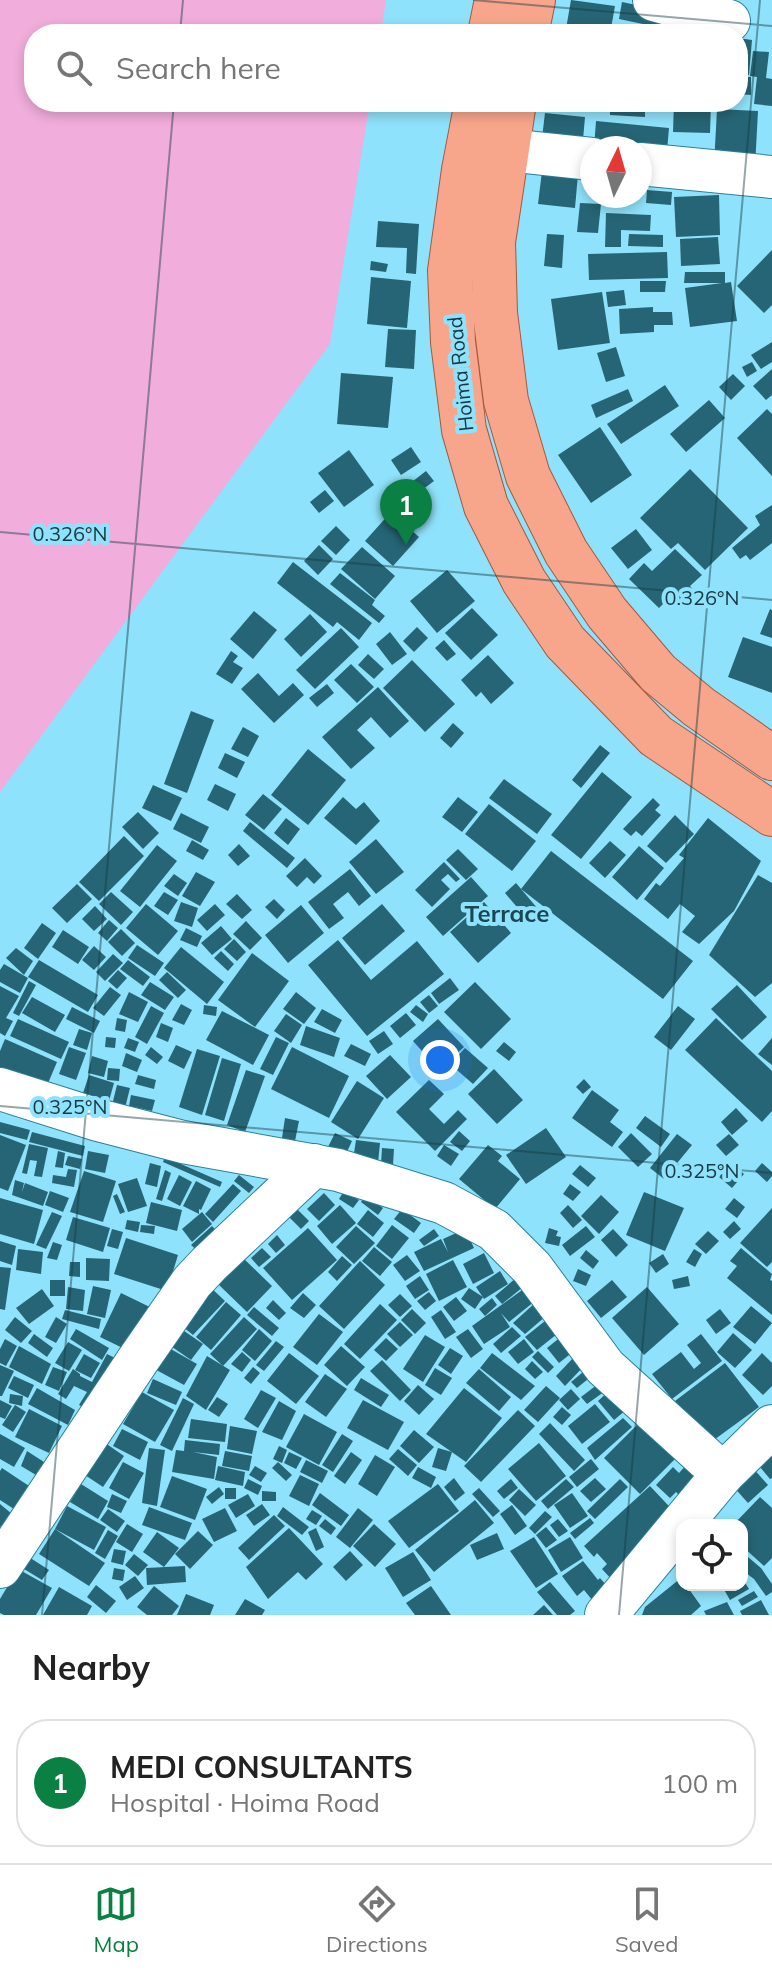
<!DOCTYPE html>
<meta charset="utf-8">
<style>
:root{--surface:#fff;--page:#f2f2f2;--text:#222;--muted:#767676;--line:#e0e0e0;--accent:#0b8043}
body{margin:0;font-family:Mulish,sans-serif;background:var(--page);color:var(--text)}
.controls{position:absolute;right:24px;bottom:24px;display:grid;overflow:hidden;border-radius:16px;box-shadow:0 4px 12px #0003}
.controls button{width:72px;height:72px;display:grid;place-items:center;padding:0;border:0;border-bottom:2px solid var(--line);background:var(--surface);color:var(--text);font:40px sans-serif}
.compass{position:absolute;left:580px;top:136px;width:72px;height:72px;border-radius:50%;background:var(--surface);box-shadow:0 4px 12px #0003;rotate:5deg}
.you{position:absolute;left:440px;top:1060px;width:28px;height:28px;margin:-20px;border:6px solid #fff;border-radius:50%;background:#1a73e8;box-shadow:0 0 0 12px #1a73e833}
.badge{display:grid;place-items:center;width:52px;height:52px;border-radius:50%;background:var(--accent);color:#fff;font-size:26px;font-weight:700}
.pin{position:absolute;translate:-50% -66px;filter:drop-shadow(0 2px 4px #0008)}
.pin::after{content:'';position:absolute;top:42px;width:28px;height:24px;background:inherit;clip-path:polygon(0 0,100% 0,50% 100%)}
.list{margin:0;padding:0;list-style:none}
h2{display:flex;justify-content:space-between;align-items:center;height:104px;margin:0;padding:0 32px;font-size:34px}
h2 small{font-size:26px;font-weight:400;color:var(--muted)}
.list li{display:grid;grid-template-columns:52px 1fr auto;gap:24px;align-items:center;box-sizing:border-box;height:128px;margin:0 16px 16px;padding:0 16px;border:2px solid var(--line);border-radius:32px}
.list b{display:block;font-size:30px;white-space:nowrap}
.list p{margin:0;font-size:26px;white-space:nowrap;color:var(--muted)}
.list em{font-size:26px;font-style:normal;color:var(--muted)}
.icon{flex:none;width:44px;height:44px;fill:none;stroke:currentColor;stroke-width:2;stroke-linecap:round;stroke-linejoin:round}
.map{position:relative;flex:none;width:772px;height:1615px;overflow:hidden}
.search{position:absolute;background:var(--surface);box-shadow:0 4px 12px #0003;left:24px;right:24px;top:24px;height:88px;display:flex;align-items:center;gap:20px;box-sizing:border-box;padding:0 28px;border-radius:32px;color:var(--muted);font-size:30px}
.sheet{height:248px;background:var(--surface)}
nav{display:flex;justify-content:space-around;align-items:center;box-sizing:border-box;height:112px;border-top:2px solid var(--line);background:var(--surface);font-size:22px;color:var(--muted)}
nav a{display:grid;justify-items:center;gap:4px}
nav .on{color:var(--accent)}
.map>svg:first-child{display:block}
.green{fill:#f1addc}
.building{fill:#266575}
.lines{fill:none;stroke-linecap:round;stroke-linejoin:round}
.street-casing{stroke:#2a8198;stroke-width:44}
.primary-casing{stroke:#a4593f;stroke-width:46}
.street{stroke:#fff;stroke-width:42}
.primary{stroke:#f7a68b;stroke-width:44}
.ticks{fill:none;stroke:#163943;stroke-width:2;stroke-opacity:0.45}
.labels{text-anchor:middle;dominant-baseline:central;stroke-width:8;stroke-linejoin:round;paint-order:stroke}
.street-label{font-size:20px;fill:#163943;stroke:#8fe2fb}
.quarter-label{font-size:24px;font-weight:bold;fill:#1a4753;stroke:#8fe2fb}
.ticks-label{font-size:20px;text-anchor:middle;fill:#163943;stroke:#8fe2fb;stroke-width:8;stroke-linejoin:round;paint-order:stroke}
</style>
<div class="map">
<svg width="772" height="1615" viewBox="0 0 772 1615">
<rect width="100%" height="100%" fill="#8fe2fb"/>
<!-- green -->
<path class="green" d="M0 0H386L381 34H34V102H370L330 344 0 792Z"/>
<!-- building -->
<g class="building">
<path d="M571 0 615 6 610 34H597L566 29Z"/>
<path d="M622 2 665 11 662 28 619 19Z"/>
<path d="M615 30 645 32V34H615Z"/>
<path d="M738 38 752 40 749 75 738 73Z"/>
<path d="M753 51 769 52 766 78 772 79V106L754 104 757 77 750 76Z"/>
<path d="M738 77H751V95L738 94Z"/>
<path d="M562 102H603L601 111 561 105Z"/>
<path d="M610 102H645V117L610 115Z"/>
<path d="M674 102H711L710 133 673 132Z"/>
<path d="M717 109 758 111 755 167 714 165Z"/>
<path d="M545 113 585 117 582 151 541 146Z"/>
<path d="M596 121 669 128 666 162 640 148H594Z"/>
<path d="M542 171 578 174 575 208 538 204Z"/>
<path d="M647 190 672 192 671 205 646 203Z"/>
<path d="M719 195 720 235 676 237 674 197Z"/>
<path d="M580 203 601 204 598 233 577 232Z"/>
<path d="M606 213 651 215 650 231 621 230V247H605Z"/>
<path d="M378 221 419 224 416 274 406 273 407 248 376 247Z"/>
<path d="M547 234 564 235 562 268 544 266Z"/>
<path d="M629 234 663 235V247L628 246Z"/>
<path d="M718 237 720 264 681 266 680 239Z"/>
<path d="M772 250V305L764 313 737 286Z"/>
<path d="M667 252 668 278 589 280 588 254Z"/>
<path d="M371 261 388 264 386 272 370 270Z"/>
<path d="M685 272H725V283L731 282 737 321 690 327 685 288 722 283H684Z"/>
<path d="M371 277 411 281 407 328 367 324Z"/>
<path d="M640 281H666L665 292H640Z"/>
<path d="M624 290 626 305 608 307 606 292Z"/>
<path d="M602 292 610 343 558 350 551 299Z"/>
<path d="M653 307V312H672L673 325H654V332L620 334 619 309Z"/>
<path d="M388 329 416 330 414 369 385 367Z"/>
<path d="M772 342V362L761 369 751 355Z"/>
<path d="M616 347 625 376 606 382 597 353Z"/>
<path d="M752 362 757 371 747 377 742 367Z"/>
<path d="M772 369V395L766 400 753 386Z"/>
<path d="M341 373 393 377 388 428 337 424Z"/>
<path d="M733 374 745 386 731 400 719 387Z"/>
<path d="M665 385 679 406 621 444 607 424Z"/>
<path d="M628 389 633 401 596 418 591 405Z"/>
<path d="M709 400 725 418 686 452 670 434Z"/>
<path d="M767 409 772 414V476L737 438Z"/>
<path d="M600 427 632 475 591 503 558 455Z"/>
<path d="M411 447 421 462 401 475 391 460Z"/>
<path d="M349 450 374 485 344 507 318 473Z"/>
<path d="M690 469 748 528 705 570 678 543 671 549 640 518Z"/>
<path d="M426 471 434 481 406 502 399 492Z"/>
<path d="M325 490 334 501 319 513 310 502Z"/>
<path d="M772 505V543L750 560 746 555 740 559 732 548 760 525 755 516Z"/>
<path d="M391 512 419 537 393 566 365 541Z"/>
<path d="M336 526 350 540 336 555 321 541Z"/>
<path d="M636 529 652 550 628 569 611 548Z"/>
<path d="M319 545 333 559 318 575 304 561Z"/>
<path d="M362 547 395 576 375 599 341 569Z"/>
<path d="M675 549 702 575 690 586 694 591 677 607 668 599 659 608 629 579 644 563 652 571Z"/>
<path d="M293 562 372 623 359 640 337 622 333 627 277 583Z"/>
<path d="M447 570 475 601 437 633 410 601Z"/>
<path d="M340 573 375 600 372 605 385 616 379 623 330 584Z"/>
<path d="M472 608 498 635 471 660 445 633Z"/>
<path d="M770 609 772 610V638L760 634Z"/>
<path d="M254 611 277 630 253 659 230 639Z"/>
<path d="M310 614 327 632 301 657 284 639Z"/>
<path d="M417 627 428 638 414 652 403 641Z"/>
<path d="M341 628 359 647 315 689 296 670Z"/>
<path d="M390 632 407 654 392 665 376 644Z"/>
<path d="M743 637 772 647V693L728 677Z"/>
<path d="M444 640 456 654 447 661 435 648Z"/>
<path d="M231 651 238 656 233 662 243 668 232 684 216 674Z"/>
<path d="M368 654 384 669 374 679 358 665Z"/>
<path d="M488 655 514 683 491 704 481 692 476 697 461 680Z"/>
<path d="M412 660 455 704 425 732 383 688Z"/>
<path d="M351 664 374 687 357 703 334 680Z"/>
<path d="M258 673 279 696 293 683 304 695 274 723 241 689Z"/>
<path d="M327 684 334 693 317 707 309 698Z"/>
<path d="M378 687 409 721 390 738 371 717 357 730 375 748 351 769 322 737Z"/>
<path d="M191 711 214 720 187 793 164 784Z"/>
<path d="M453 723 464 733 451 748 440 738Z"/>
<path d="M243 727 259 736 248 757 231 749Z"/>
<path d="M600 745 610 753 581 788 572 780Z"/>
<path d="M308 749 346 780 308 825 271 795Z"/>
<path d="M225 753 245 762 237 778 218 768Z"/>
<path d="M602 772 632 797 581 859 551 835Z"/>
<path d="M504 779 552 814 537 834 489 798Z"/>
<path d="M215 784 236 794 228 811 207 800Z"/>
<path d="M153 785 182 798 171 821 142 808Z"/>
<path d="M263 794 282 809 264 830 245 815Z"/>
<path d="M343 797 356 809 364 802 380 821 356 845 324 818Z"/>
<path d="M458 797 478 812 462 832 442 817Z"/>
<path d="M653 798 660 805 655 810 661 815 642 836 636 831 631 836 623 829Z"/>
<path d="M489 804 536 841 512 871 465 834Z"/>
<path d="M138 812 159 833 143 849 122 827Z"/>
<path d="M181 813 209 827 201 843 173 829Z"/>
<path d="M675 815 694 834 666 863 647 846Z"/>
<path d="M286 818 300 829 288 845 274 833Z"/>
<path d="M708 818 761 861 734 911 699 944 682 932 695 916 680 904 668 919 644 899 656 883 660 886 684 858 679 855Z"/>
<path d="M250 822 295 858 287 868 243 831Z"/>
<path d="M124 836 144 856 99 901 79 882Z"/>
<path d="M376 839 404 872 376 894 349 862Z"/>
<path d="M192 840 209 850 203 860 186 851Z"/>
<path d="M610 841 626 855 605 878 589 863Z"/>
<path d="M239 844 250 856 238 866 228 855Z"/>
<path d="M157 845 177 861 140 907 120 891Z"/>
<path d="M639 846 664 868 637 900 612 877Z"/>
<path d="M458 849 478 869 466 880 446 860Z"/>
<path d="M551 851 693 961 663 999 521 889Z"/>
<path d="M305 858 322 876 314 884 307 877 297 887 286 876Z"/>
<path d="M444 862 460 879 456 882 448 874 441 880 450 889 432 907 415 890Z"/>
<path d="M350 869 371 896 359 906 348 892 333 904 344 918 329 929 308 902Z"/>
<path d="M196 872 215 882 200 906 182 896Z"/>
<path d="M174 874 187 883 178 896 164 886Z"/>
<path d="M758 875 772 883V983L755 997 709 955Z"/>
<path d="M471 877 488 896 443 936 426 917Z"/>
<path d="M516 883 538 909 527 919 505 893Z"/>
<path d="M77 884 92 899 67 923 52 908Z"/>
<path d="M111 892 133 912 121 925 99 904Z"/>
<path d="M164 892 178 900 168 915 154 906Z"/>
<path d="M237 894 252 910 242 919 226 904Z"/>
<path d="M274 899 285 910 277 919 265 907Z"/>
<path d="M181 902 198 908 192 927 174 921Z"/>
<path d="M484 902 511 933 478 963 450 932Z"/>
<path d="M146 904 178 931 158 955 126 928Z"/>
<path d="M215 904 225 915 207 931 197 920Z"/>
<path d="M382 904 405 931 365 965 342 938Z"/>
<path d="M301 905 324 933 288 963 265 935Z"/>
<path d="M95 906 107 919 94 931 82 919Z"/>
<path d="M109 920 118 928 107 941 98 933Z"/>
<path d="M246 921 262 938 250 950 233 934Z"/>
<path d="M42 923 56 933 38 959 24 948Z"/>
<path d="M221 926 232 939 212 955 201 943Z"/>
<path d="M186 928 202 936 197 947 180 940Z"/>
<path d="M121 929 135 943 122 956 108 942Z"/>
<path d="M63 930 89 947 78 964 52 947Z"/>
<path d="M234 939 246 952 237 961 224 949Z"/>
<path d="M338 940 371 980 417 941 444 974 367 1036 308 965Z"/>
<path d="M137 945 164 963 155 976 128 958Z"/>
<path d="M94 946 106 957 94 970 82 960Z"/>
<path d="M181 947 224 982 207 1004 164 968Z"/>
<path d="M16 948 33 961 24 975 6 958Z"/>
<path d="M221 951 234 964 228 971 214 958Z"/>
<path d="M252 953 289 981 255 1027 218 1000Z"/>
<path d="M113 954 123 963 105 981 96 972Z"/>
<path d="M39 960 98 995 88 1012 28 977Z"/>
<path d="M128 960 150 977 143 986 120 969Z"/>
<path d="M4 964 28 978 20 993 0 982V970Z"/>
<path d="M118 970 127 978 117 989 108 981Z"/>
<path d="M167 972 186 990 178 998 159 980Z"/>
<path d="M450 978 459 990 439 1004 431 993Z"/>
<path d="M29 981 36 985 19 1016 13 1013Z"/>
<path d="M150 982 174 997 165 1010 141 995Z"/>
<path d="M475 982 511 1019 481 1049 444 1012Z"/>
<path d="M737 985 767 1017 742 1040 711 1009Z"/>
<path d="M0 986 19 996 6 1018 13 1021 5 1036 0 1033Z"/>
<path d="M110 987 121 995 104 1016 93 1008Z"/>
<path d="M129 992 148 1002 138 1022 119 1014Z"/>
<path d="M296 992 316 1008 304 1024 283 1009Z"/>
<path d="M429 995 438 1006 429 1013 420 1002Z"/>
<path d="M32 997 65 1015 55 1032 22 1013Z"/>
<path d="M181 1004 192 1010 184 1025 172 1020Z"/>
<path d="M204 1005 217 1007 216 1016 203 1014Z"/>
<path d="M416 1005 428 1014 423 1022 410 1012Z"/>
<path d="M151 1006 164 1013 147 1044 135 1037Z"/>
<path d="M678 1006 695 1019 671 1050 654 1037Z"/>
<path d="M72 1007 100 1021 94 1033 66 1019Z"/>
<path d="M322 1009 342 1020 335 1033 314 1022Z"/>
<path d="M222 1011 269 1035 253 1065 206 1040Z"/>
<path d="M406 1013 416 1025 400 1038 390 1026Z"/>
<path d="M286 1014 302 1025 291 1043 274 1031Z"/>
<path d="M117 1018 127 1020 125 1032 115 1030Z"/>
<path d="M716 1018 772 1071V1111L762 1122 685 1050Z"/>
<path d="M18 1019 69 1042 61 1059 10 1036Z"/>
<path d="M438 1019 464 1047 439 1070 413 1041Z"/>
<path d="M161 1023 173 1028 168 1042 156 1037Z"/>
<path d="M306 1026 340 1038 334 1057 300 1045Z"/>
<path d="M79 1029 92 1033 87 1050 73 1045Z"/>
<path d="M384 1031 393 1044 378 1054 369 1041Z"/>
<path d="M106 1037 116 1038 115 1048 105 1047Z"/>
<path d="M276 1037 289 1043 273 1075 260 1069Z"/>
<path d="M128 1038 139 1042 135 1052 124 1048Z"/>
<path d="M772 1038V1065L758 1054Z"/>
<path d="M5 1039 57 1062 46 1088 0 1067V1051Z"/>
<path d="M504 1042 516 1052 509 1061 496 1051Z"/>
<path d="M351 1044 371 1054 365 1066 344 1056Z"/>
<path d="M176 1045 192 1052 184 1069 168 1061Z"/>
<path d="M69 1047 86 1053 76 1080 59 1074Z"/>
<path d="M151 1047 163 1057 157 1064 145 1055Z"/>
<path d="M292 1047 349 1076 329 1118 271 1089Z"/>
<path d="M465 1048 488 1068 473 1084 450 1064Z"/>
<path d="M197 1049 220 1056 202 1115 179 1107Z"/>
<path d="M126 1053 142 1060 137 1072 122 1066Z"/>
<path d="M390 1055 411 1077 387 1099 366 1076Z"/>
<path d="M92 1056 108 1061 104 1077 88 1073Z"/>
<path d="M222 1058 241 1064 224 1121 205 1115Z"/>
<path d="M108 1068 120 1069 119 1081 107 1080Z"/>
<path d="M494 1069 523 1100 497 1124 468 1094Z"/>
<path d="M246 1070 265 1076 245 1132 227 1125Z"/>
<path d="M89 1075 114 1083 109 1101 83 1093Z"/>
<path d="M138 1075 156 1080 154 1089 135 1084Z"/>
<path d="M584 1079 591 1087 583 1094 576 1087Z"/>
<path d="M429 1080 444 1094 429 1109 444 1124 458 1110 467 1119 435 1151 396 1112Z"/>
<path d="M357 1081 384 1098 358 1139 331 1122Z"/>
<path d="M117 1085 130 1088 125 1108 112 1105Z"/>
<path d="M592 1090 619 1110 610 1122 623 1132 612 1147 572 1118Z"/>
<path d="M131 1095 155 1100 152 1111 129 1106Z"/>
<path d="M736 1108 748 1121 732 1135 721 1122Z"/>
<path d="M645 1116 670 1134 661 1147 636 1128Z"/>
<path d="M285 1118 299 1121 295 1141 282 1138Z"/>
<path d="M0 1122 30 1130 27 1140 0 1133Z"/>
<path d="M546 1128 566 1157 526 1184 506 1155Z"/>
<path d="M459 1131 470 1141 462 1151 450 1142Z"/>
<path d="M32 1132 85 1146 83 1156 29 1142Z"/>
<path d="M335 1133 352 1141 345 1156 328 1147Z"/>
<path d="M631 1133 652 1154 638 1167 618 1147Z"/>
<path d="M677 1134 692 1145 664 1179 650 1168Z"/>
<path d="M729 1134 739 1145 726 1156 716 1145Z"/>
<path d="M0 1135 26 1145 8 1191 0 1188Z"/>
<path d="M356 1140 380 1143 378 1163 353 1160Z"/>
<path d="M29 1144 48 1148 42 1177 34 1176 37 1161 30 1160 27 1174 22 1173Z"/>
<path d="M444 1145 459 1154 451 1166 437 1156Z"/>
<path d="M488 1145 502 1156 498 1161 520 1179 495 1209 459 1179Z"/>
<path d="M382 1148 394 1149 393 1165 381 1164Z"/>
<path d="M58 1151 65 1153 63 1168 55 1167Z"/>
<path d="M88 1151 109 1155 105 1173 85 1169Z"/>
<path d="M68 1156 82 1159 80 1169 65 1165Z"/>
<path d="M165 1157 222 1182 220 1187 163 1162Z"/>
<path d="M150 1163 161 1166 157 1187 145 1184Z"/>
<path d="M730 1163 744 1174 732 1188 719 1177Z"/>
<path d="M762 1163 772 1172V1176L767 1182 755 1171Z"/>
<path d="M580 1165 596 1178 588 1187 572 1174Z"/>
<path d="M68 1169 77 1170 74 1187 52 1183 53 1175 66 1177Z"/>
<path d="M165 1170 171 1173 162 1201 156 1199Z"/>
<path d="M84 1171 116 1181 103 1222 70 1212Z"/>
<path d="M179 1175 192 1182 180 1206 167 1199Z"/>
<path d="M239 1175 254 1187 249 1193 234 1181Z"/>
<path d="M137 1178 147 1206 128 1212 118 1184Z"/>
<path d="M15 1180 24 1183 22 1192 25 1183 48 1192 43 1206 12 1195Z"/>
<path d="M196 1181 211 1189 201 1210 199 1209V1214L183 1206Z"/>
<path d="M233 1184 241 1191 213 1222 205 1214Z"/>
<path d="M570 1184 581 1192 573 1201 563 1194Z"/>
<path d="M50 1191 69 1198 63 1212 45 1205Z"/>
<path d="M344 1191 359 1200 353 1208 339 1199Z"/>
<path d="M644 1192 684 1208 665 1251 626 1235Z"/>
<path d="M324 1193 335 1205 319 1221 307 1209Z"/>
<path d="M117 1194 125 1212 120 1214 113 1196Z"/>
<path d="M366 1195 383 1208 378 1215 361 1202Z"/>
<path d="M601 1195 619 1212 599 1234 581 1216Z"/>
<path d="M0 1198 43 1210 34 1244 0 1234Z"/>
<path d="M734 1198 745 1207 737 1218 725 1209Z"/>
<path d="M288 1200 309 1221 301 1229 280 1208Z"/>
<path d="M151 1202 182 1210 177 1231 146 1223Z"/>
<path d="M340 1205 356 1223 332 1244 317 1226Z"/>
<path d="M568 1205 582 1220 573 1228 560 1213Z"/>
<path d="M772 1208V1262L767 1267 740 1243Z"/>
<path d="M402 1209 421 1223 414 1233 394 1219Z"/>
<path d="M368 1210 384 1223 373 1237 357 1224Z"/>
<path d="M52 1212 62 1216 46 1249 36 1245Z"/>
<path d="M202 1212 212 1224 192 1242 182 1229Z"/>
<path d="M73 1217 110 1228 103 1252 66 1240Z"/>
<path d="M127 1220 140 1222 138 1232 125 1229Z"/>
<path d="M734 1221 741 1229 730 1239 723 1232Z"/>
<path d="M141 1225 155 1226 154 1234 140 1232Z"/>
<path d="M392 1225 409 1238 392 1259 376 1246Z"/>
<path d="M212 1226 221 1236 201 1254 191 1245Z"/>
<path d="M356 1226 375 1243 354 1264 336 1247Z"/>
<path d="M586 1226 595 1237 570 1256 562 1245Z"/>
<path d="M308 1228 337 1260 292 1300 263 1268Z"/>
<path d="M549 1228 558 1231 556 1236 561 1237 559 1246 545 1243Z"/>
<path d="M112 1229 123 1232 118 1249 107 1246Z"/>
<path d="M434 1229 439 1236 424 1246 419 1240Z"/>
<path d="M465 1229 474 1248 424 1271 414 1252 441 1239 448 1252 443 1239Z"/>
<path d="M613 1229 628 1245 616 1257 601 1240Z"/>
<path d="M708 1231 719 1241 706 1254 695 1244Z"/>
<path d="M277 1235 285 1245 276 1253 268 1244Z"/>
<path d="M126 1238 178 1255 167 1291 114 1274Z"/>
<path d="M0 1241 16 1246 12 1265 0 1261Z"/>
<path d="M53 1242 62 1245 57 1260 47 1258Z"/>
<path d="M374 1247 392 1262 380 1276 362 1261Z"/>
<path d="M262 1248 271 1257 259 1267 251 1258Z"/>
<path d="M741 1248 772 1274 770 1280 772 1281V1315L727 1278 737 1266 730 1261Z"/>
<path d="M18 1249 43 1252 41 1274 16 1270Z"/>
<path d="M694 1249 702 1254 695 1267 686 1262Z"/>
<path d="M586 1250 599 1261 593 1269 580 1258Z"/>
<path d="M484 1253 494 1273 473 1284 463 1264Z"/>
<path d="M663 1254 669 1264 656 1273 649 1263Z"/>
<path d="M407 1255 420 1271 405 1281 393 1265Z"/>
<path d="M342 1256 352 1265 337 1281 328 1272Z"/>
<path d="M86 1258 110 1259 109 1281 86 1280Z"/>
<path d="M243 1258 272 1286 247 1312 218 1284Z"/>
<path d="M453 1260 467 1287 439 1301 426 1274Z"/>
<path d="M360 1261 385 1285 344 1329 319 1306Z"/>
<path d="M70 1262H80V1277L69 1276Z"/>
<path d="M0 1267 11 1268 5 1310 0 1309Z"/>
<path d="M578 1269 591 1275 586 1286 573 1281Z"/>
<path d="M500 1271 508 1284 484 1299 476 1287Z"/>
<path d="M420 1276 429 1290 415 1299 406 1286Z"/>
<path d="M688 1276 690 1286 674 1289 672 1280Z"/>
<path d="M516 1278 523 1287 502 1304 495 1296Z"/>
<rect x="50" y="1280" width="15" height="16"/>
<path d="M612 1280 627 1297 601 1318 587 1301Z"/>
<path d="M208 1285 225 1301 193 1335 176 1321Z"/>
<path d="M93 1286 111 1290 105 1318 87 1314Z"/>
<path d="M68 1287 85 1290 83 1311 66 1309Z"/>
<path d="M647 1287 679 1324 644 1355 612 1318Z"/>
<path d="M469 1288 483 1297 475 1309 461 1299Z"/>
<path d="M525 1288 535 1301 509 1322 501 1313 510 1327 484 1344 472 1326Z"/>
<path d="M42 1289 54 1306 29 1324 16 1308Z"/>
<path d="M429 1292 436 1301 425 1310 417 1301Z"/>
<path d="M121 1293 156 1310 135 1354 100 1337Z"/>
<path d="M303 1293 316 1305 304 1318 290 1308Z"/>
<path d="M400 1294 412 1306 400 1317 388 1305Z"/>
<path d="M456 1297 467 1311 454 1321 443 1307Z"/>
<path d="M492 1298 497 1305 485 1316 479 1309Z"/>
<path d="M273 1300 286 1313 279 1320 266 1308Z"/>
<path d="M226 1302 241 1315 211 1350 196 1337Z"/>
<path d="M535 1303 546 1316 525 1334 513 1323Z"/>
<path d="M380 1304 397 1320 360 1359 344 1344Z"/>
<path d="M751 1306 772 1323 755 1344 733 1327Z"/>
<path d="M254 1307 279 1328 272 1336 247 1315Z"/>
<path d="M412 1309 426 1323 415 1334 401 1320Z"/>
<path d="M720 1309 731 1323 716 1334 706 1320Z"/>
<path d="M65 1310 101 1319 99 1329 62 1319Z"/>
<path d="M441 1310 456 1332 445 1339 431 1317Z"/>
<path d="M319 1314 343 1332 317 1365 293 1347Z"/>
<path d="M15 1317 32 1331 21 1343 5 1330Z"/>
<path d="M56 1317 67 1324 56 1343 45 1337Z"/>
<path d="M244 1317 257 1329 223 1366 210 1354Z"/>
<path d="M545 1321 557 1334 537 1350 525 1337Z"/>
<path d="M400 1322 413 1335 400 1347 387 1334Z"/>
<path d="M174 1324 203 1344 191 1360 162 1340Z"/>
<path d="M512 1327 521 1336 501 1353 493 1344Z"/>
<path d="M76 1329 109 1348 102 1360 70 1339Z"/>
<path d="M259 1329 272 1341 255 1361 242 1350Z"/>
<path d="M468 1329 483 1349 471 1358 456 1337Z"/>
<path d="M733 1333 752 1350 735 1368 717 1352Z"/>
<path d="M34 1334 53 1348 47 1357 28 1343Z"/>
<path d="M701 1334 722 1361 672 1399 652 1374 681 1352 694 1369 701 1363 687 1345Z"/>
<path d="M425 1335 445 1347 423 1382 403 1369Z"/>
<path d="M562 1336 574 1351 559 1363 547 1348Z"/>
<path d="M386 1338 398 1349 386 1361 374 1350Z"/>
<path d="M5 1339 17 1346 6 1366 0 1363V1349Z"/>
<path d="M524 1339 534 1352 518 1364 508 1352Z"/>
<path d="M276 1341 284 1347 264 1371 256 1365Z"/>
<path d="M68 1342 82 1350 69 1371 55 1363Z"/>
<path d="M162 1344 197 1364 184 1385 149 1366Z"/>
<path d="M19 1346 51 1364 42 1384 9 1367Z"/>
<path d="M341 1346 365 1367 347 1386 324 1365Z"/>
<path d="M450 1348 463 1356 451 1374 438 1365Z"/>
<path d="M538 1351 554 1367 548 1373 532 1357Z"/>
<path d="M242 1352 251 1360 242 1372 231 1364Z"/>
<path d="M289 1353 319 1376 296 1404 267 1381Z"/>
<path d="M492 1353 535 1386 521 1400 480 1368Z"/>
<path d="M762 1353 772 1363V1386L763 1395 742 1375Z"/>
<path d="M84 1354 100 1363 91 1378 75 1370Z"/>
<path d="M107 1354 127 1364 99 1416 79 1405 87 1392 74 1386 66 1399 58 1394 73 1369 80 1374V1376L92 1382Z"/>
<path d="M207 1356 230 1370 206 1410 186 1396Z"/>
<path d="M575 1356 585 1365 565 1386 556 1376Z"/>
<path d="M382 1360 411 1390 400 1401 370 1371Z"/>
<path d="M532 1361 543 1372 535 1379 525 1369Z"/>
<path d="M725 1363 759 1407 707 1445 675 1401Z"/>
<path d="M0 1365 14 1371 2 1396H0Z"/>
<path d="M53 1367 67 1372 59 1391 45 1385Z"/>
<path d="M253 1367 260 1373 251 1384 244 1378Z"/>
<path d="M435 1368 452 1378 441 1395 425 1385Z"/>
<path d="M588 1368 593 1375 577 1388 571 1382Z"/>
<path d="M479 1369 511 1397 499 1411 466 1383Z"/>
<path d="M325 1374 347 1389 326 1417 305 1402Z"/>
<path d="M14 1376 34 1385 28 1398 8 1388Z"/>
<path d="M361 1378 389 1395 381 1407 354 1390Z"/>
<path d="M153 1379 182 1392 176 1405 147 1393Z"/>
<path d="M602 1381 608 1389 587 1404 581 1397Z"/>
<path d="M418 1385 434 1399 419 1415 404 1401Z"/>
<path d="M546 1386 560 1398 538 1422 524 1410Z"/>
<path d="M37 1388 75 1410 68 1425 28 1404Z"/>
<path d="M464 1388 502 1418 466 1462 426 1434Z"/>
<path d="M571 1389 580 1399 568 1410 559 1400Z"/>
<path d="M261 1390 276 1398 258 1428 244 1419Z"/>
<path d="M609 1391 626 1410 614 1420 598 1401Z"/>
<path d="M142 1392 174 1410 155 1442 123 1424Z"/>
<path d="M10 1394 23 1396 22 1406 9 1403Z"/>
<path d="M217 1397 228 1404 219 1417 208 1410Z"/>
<path d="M183 1398 194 1404 172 1451 160 1445Z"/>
<path d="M0 1400 12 1406 5 1419 0 1417Z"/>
<path d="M363 1400 404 1422 388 1450 347 1428Z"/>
<path d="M279 1401 296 1411 282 1440 262 1432Z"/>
<path d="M595 1404 610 1422 582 1444 568 1426Z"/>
<path d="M15 1405 26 1412 13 1432 2 1425Z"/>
<path d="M562 1407 571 1415 562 1425 553 1417Z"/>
<path d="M29 1409 62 1426 49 1453 15 1437Z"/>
<path d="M518 1410 535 1426 481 1482 464 1466Z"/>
<path d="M304 1414 337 1432 319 1465 286 1447Z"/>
<path d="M623 1418 632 1427 595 1460 587 1448Z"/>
<path d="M191 1419 227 1424 225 1442 188 1438Z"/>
<path d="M640 1422 676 1458 640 1494 604 1458Z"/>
<path d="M550 1423 585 1460 574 1471 539 1434Z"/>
<path d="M230 1426 257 1431 252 1454 227 1449Z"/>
<path d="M122 1429 148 1442 140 1460 113 1446Z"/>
<path d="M414 1430 434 1447 419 1463 400 1446Z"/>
<path d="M0 1434 25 1448 14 1467 0 1459Z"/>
<path d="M342 1434 353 1441 333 1472 322 1465Z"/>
<path d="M98 1438 124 1456 103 1487 76 1469Z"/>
<path d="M185 1440 220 1444 219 1455 193 1452 217 1457 214 1479 172 1472 176 1450 184 1451Z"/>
<path d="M539 1443 566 1476 536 1501 508 1469Z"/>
<path d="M772 1444V1478L770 1479 760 1467 770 1458 764 1451Z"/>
<path d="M279 1446 287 1450 282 1463 273 1459Z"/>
<path d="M149 1448 165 1450 157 1506 142 1503Z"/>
<path d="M438 1448 452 1452 446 1471 432 1467Z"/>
<path d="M398 1449 417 1465 408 1476 389 1459Z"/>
<path d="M27 1451 44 1462 36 1475 21 1466Z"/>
<path d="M225 1451 252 1456 249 1471 222 1466Z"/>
<path d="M289 1452 302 1458 296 1469 284 1463Z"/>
<path d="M351 1452 362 1460 345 1484 334 1476Z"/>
<path d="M375 1455 395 1467 377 1496 358 1484Z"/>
<path d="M591 1459 599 1469 577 1487 569 1477Z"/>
<path d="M306 1460 328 1471 322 1483 300 1472Z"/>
<path d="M123 1462 144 1473 129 1499 109 1488Z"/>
<path d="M278 1462 292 1475 286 1481 272 1468Z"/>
<path d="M689 1462 700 1472 686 1502 676 1492 670 1498 656 1485 673 1467 679 1473Z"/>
<path d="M218 1466 245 1472 243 1486 215 1480Z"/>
<path d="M255 1466 267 1473 261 1482 249 1475Z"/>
<path d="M751 1466 768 1485 748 1503 731 1484Z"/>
<path d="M418 1467 436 1477 431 1488 412 1478Z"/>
<path d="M2 1468 29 1486 14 1509 0 1500V1471Z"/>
<path d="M300 1475 319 1484 309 1506 289 1496Z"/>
<path d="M172 1476 207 1489 195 1520 160 1507Z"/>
<path d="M454 1478 465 1493 455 1501 444 1487Z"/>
<path d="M595 1478 606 1489 591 1502 580 1491Z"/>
<path d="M248 1479 262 1486 258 1495 244 1488Z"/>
<path d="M511 1479 518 1488 504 1499 497 1491Z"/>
<path d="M566 1479 574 1487 548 1509 541 1501Z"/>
<path d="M620 1479 628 1487 595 1519 587 1511Z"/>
<path d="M81 1484 108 1501 98 1519 70 1502Z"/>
<path d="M438 1484 459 1511 409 1548 388 1521Z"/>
<path d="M650 1486 681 1519 613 1581 602 1569 607 1564 597 1553 594 1557 584 1546Z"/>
<path d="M219 1487 224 1494 212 1504 206 1497Z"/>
<rect x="225" y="1488" width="11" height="11"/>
<path d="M479 1488 500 1511 493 1517 472 1494Z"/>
<path d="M519 1489 536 1505 525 1516 509 1500Z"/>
<path d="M262 1491 276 1492V1501H262Z"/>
<path d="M320 1493 349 1515 341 1526 312 1505Z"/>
<path d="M572 1493 588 1516 570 1528 554 1505Z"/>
<path d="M112 1494 127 1501 121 1513 107 1507Z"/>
<path d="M248 1494 255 1506 236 1518 228 1505Z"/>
<path d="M760 1497 772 1508V1558L764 1566 742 1546V1525H733Z"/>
<path d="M475 1500 494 1523 434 1572 415 1550Z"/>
<path d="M0 1504 12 1514 0 1527Z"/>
<path d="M262 1504 270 1515 254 1526 246 1515Z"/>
<path d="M512 1505 527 1526 515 1535 500 1514Z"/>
<path d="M67 1506 106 1527 94 1550 55 1529Z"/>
<path d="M149 1507 192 1523 185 1540 142 1525Z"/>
<path d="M283 1507 309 1527 302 1535 277 1516Z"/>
<path d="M225 1508 237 1531 214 1542 202 1519Z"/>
<path d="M358 1508 373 1520 350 1548 336 1537Z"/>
<path d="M108 1509 125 1521 117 1532 100 1520Z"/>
<path d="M312 1510 322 1516 316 1525 306 1519Z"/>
<path d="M545 1511 552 1517 535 1534 529 1528Z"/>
<path d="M274 1515 285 1526 249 1560 238 1548Z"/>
<path d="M590 1518 594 1523 575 1539 570 1533Z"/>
<path d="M325 1519 336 1528 331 1535 319 1526Z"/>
<path d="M558 1519 568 1531 559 1537 550 1525Z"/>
<path d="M127 1524 143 1534 132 1552 116 1542Z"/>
<path d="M374 1524 396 1544 375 1567 353 1546Z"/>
<path d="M546 1527 557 1540 546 1548 536 1535Z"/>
<path d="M289 1528 323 1564 306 1580 298 1572 268 1599 246 1567Z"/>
<path d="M316 1528 324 1547 316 1551 308 1532Z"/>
<path d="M55 1529 105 1563 89 1586 39 1554Z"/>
<path d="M108 1530 118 1536 105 1559 95 1553Z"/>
<path d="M198 1531 213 1545 190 1569 175 1554Z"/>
<path d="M157 1532 179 1548 164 1567 143 1552Z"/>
<path d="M497 1533 504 1549 477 1560 470 1545Z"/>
<path d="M534 1537 558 1574 536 1588 510 1551Z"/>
<path d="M570 1537 583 1558 561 1572 548 1550Z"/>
<path d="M114 1549 126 1551 123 1565 111 1562Z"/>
<path d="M18 1550 49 1570 42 1580 11 1561Z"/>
<path d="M350 1551 363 1565 346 1581 333 1567Z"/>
<path d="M413 1552 431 1580 403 1597 385 1568Z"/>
<path d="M742 1552 761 1568 772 1584V1592L766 1596 754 1579 742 1570Z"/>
<path d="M134 1554 148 1565 138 1576 125 1565Z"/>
<path d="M583 1561 598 1580 600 1578 613 1593 597 1606 584 1590 577 1596 562 1576Z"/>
<path d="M185 1566 186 1582 147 1585 146 1568Z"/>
<path d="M114 1568 125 1570 123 1581 112 1579Z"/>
<path d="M18 1569 52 1588 36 1615H4L0 1613V1599Z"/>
<path d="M135 1576 144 1588 127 1600 119 1587Z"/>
<path d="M681 1578 682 1585H686L701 1606 691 1615H642L645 1607Z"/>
<path d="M742 1578 749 1589 730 1600 722 1586 742 1585Z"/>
<path d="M550 1582 575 1611 570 1615H557L537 1592Z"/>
<path d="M96 1585 116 1601 106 1613 87 1597Z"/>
<path d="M154 1586 179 1606 172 1615H147L137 1607Z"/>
<path d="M431 1586 451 1615H415L406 1603Z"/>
<path d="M59 1587 92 1606 87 1615H43Z"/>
<path d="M754 1591 758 1597 742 1606 738 1600Z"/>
<path d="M186 1594 214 1605 210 1615H177Z"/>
<path d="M245 1599 265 1610 262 1615H235Z"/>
<path d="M761 1600 769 1615H742L740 1611Z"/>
<path d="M727 1602 734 1615H706L704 1611Z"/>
<path d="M544 1605 553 1615H533Z"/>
</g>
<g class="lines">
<defs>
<g id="street">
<path d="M654 0 729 21"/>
<path d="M506 150 592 159"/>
<path d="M640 164 772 177"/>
<path d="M0 1089 98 1120 183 1142 338 1170 444 1203 494 1230 532 1268 605 1367 723 1474"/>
<path d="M0 1567 138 1360 192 1282 209 1264 314 1165"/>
<path d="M606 1615 723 1474 772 1426"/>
</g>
<g id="primary">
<path d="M490 34 497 0"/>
<path d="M526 34 533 0"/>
<path d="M477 102 464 170 450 271 453 342 464 430 486 506 524 581 565 642 656 736 772 814"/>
<path d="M514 102 493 242 495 313 506 401 528 476 566 552 607 613 658 673 699 707 772 758"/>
</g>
</defs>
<!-- street casing -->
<use href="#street" class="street-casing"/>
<!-- primary casing -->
<use href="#primary" class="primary-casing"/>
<!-- street -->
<use href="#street" class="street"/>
<!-- primary -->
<use href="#primary" class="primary"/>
</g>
<!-- ticks -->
<path class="ticks" d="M473 0 772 26M180 34 183 0M0 532 772 600M0 1106 772 1173M42 1615 174 102M619 1615 760 0"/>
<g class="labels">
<!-- street labels -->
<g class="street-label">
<text transform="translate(460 374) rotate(-96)">Hoima Road</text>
</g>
<!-- quarter labels -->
<g class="quarter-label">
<text x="507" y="913">Terrace</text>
</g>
</g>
<g class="ticks-label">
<text x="70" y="541">0.326°N</text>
<text x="702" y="605">0.326°N</text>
<text x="70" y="1114">0.325°N</text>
<text x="702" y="1178">0.325°N</text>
</g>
</svg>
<div class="controls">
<button><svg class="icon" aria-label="locate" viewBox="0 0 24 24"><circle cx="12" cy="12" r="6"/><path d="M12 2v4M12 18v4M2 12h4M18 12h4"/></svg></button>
</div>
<svg class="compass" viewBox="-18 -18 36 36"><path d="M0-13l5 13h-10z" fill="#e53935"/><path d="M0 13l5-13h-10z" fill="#767676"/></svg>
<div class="you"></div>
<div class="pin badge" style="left:406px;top:545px">1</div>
<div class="search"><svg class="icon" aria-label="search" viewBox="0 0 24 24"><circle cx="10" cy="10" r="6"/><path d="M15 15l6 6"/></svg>Search here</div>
</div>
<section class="sheet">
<h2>Nearby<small></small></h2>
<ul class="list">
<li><span class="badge">1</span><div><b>MEDI CONSULTANTS</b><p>Hospital · Hoima Road</p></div><em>100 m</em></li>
</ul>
</section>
<nav>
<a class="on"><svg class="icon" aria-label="map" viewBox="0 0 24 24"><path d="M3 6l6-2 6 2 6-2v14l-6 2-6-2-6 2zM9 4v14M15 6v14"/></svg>Map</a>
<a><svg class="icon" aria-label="directions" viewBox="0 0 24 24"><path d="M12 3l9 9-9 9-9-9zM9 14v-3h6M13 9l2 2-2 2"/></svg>Directions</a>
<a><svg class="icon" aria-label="saved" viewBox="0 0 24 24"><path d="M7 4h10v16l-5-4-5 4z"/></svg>Saved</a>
</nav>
